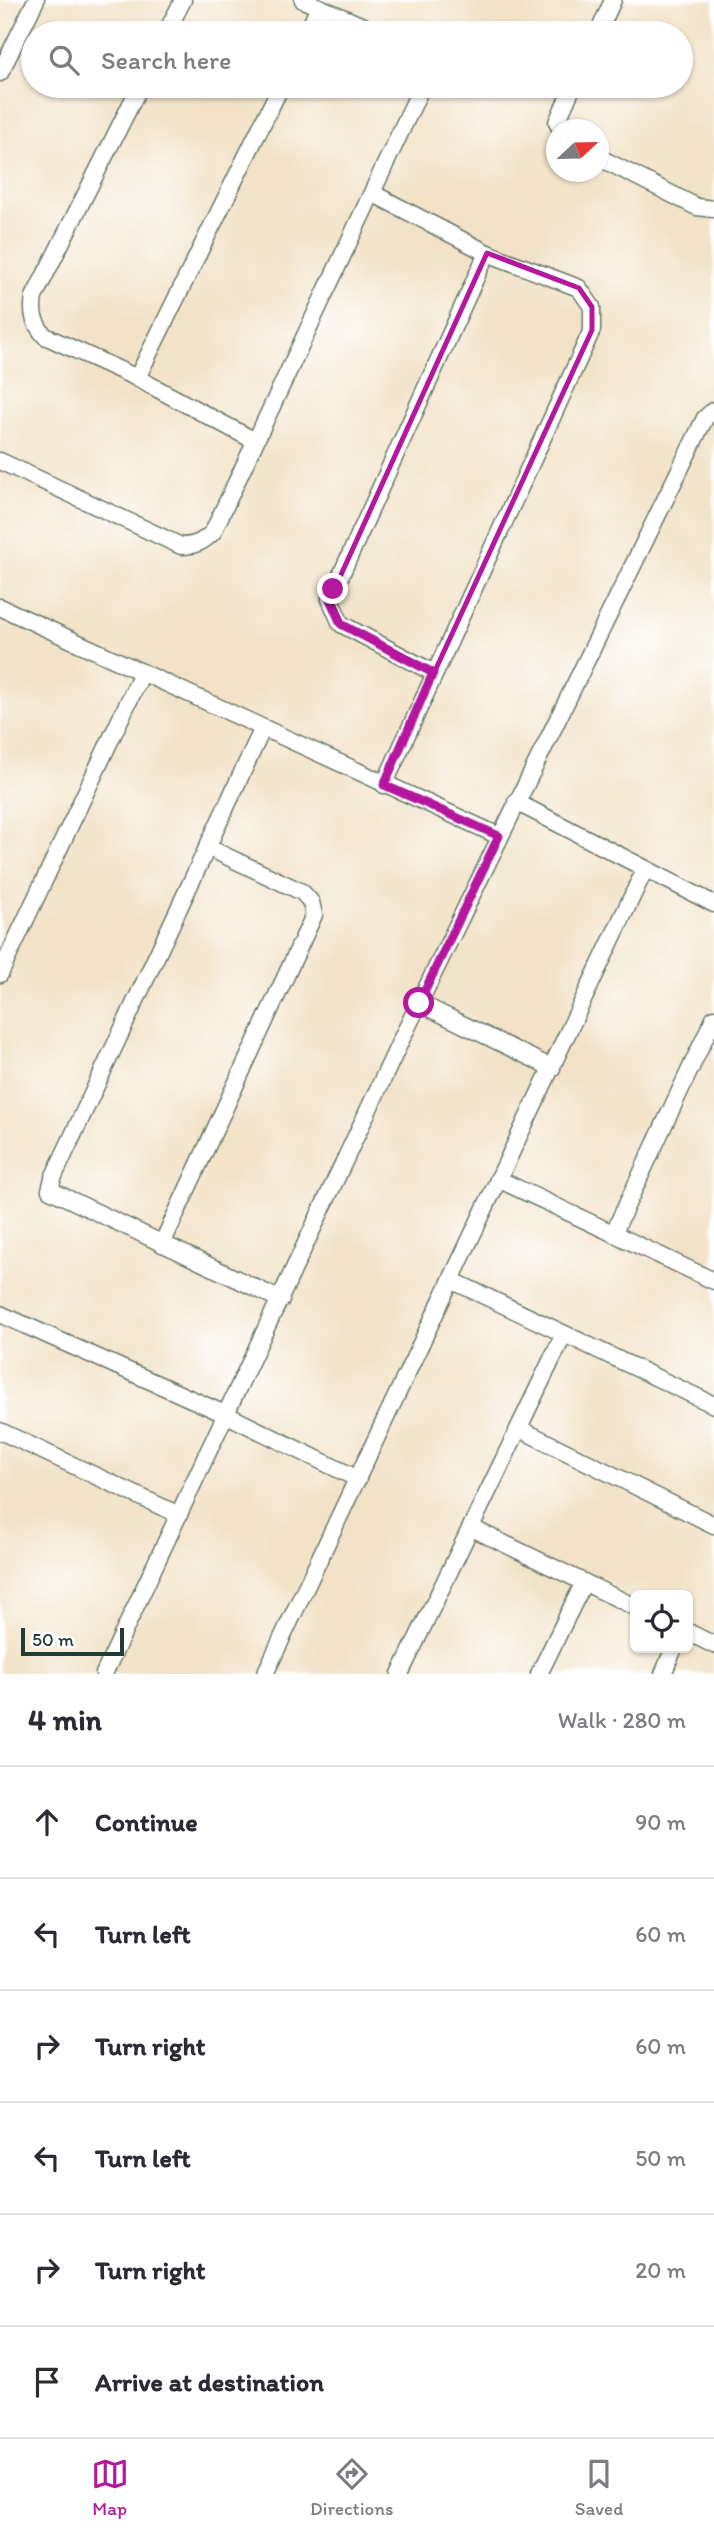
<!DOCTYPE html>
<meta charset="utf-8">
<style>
:root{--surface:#fff;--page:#f2f2f3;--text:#2b2b33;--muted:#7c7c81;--line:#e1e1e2;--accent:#b5179e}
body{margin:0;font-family:Itim,sans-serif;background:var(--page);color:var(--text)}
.controls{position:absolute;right:21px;bottom:21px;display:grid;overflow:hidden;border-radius:10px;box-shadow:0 2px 5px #0004}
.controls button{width:63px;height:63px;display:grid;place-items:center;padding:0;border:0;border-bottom:2px solid var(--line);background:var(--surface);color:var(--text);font:35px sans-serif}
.compass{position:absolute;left:546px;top:119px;width:63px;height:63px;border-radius:50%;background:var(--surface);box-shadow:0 2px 5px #0004;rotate:68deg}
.scale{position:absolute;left:21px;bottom:18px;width:103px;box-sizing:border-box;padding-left:7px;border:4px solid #1f3d34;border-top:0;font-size:19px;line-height:24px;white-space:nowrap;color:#1f3d34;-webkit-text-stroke:5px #fff;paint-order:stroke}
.stop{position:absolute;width:21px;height:21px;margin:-16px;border:5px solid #b5179e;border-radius:50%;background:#fff}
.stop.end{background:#b5179e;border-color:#fff;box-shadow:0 2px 7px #0008}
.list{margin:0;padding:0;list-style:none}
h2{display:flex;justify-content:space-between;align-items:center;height:91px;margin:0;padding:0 28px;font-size:30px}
h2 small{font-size:23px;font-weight:400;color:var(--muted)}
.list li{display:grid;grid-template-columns:46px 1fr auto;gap:21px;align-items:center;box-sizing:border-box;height:112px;padding:0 28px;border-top:2px solid var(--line)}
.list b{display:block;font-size:26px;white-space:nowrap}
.list em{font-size:23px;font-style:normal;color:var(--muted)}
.icon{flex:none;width:38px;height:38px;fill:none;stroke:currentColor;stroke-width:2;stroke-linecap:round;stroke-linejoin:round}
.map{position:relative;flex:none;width:714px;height:1674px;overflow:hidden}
.search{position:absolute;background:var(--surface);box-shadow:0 2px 5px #0004;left:21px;right:21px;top:21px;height:77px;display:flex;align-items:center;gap:18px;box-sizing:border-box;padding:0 24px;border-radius:38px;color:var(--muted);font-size:26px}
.sheet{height:763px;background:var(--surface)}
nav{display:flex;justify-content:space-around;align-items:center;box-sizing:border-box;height:98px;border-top:2px solid var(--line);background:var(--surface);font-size:19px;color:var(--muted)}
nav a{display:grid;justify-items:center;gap:4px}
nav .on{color:var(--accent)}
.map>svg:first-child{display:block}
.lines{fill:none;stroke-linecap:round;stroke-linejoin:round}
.minor-casing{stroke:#697768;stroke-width:19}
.minor{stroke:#fff;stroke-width:16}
.route{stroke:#b5179e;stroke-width:9}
.marked{fill:none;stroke:#b5179e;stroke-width:5;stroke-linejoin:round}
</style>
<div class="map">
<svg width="714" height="1674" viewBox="0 0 714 1674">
<rect width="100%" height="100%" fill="#fff"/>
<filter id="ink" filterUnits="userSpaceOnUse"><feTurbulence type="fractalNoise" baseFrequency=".0143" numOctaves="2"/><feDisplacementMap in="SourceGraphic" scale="14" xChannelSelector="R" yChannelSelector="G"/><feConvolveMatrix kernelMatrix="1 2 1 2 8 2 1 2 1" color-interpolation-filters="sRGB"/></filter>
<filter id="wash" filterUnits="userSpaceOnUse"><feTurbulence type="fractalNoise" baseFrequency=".00686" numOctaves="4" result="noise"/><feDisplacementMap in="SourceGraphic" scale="28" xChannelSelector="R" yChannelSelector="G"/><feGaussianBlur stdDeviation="1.57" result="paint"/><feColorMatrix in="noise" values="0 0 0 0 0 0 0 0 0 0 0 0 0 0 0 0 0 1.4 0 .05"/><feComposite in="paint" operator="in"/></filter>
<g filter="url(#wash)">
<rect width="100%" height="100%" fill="#f2e3c8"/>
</g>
<g filter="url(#ink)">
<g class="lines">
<defs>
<g id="minor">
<path d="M303 0 379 33"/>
<path d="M166 33 183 0"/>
<path d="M307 33 319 7"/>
<path d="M598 33 613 0"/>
<path d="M0 73 36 0"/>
<path d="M561 130 557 122 573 86"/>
<path d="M598 157 697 207 714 209"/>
<path d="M374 194 487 253 579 288 592 307V330L384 785"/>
<path d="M137 378 45 336C34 323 31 314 34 297L140 86"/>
<path d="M255 441 137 378 281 86"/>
<path d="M0 461 181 546C195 546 203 542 213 532L422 86"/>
<path d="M0 607 499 836"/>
<path d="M434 673 341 624 330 599 487 253"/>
<path d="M262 730 53 1178 50 1190 281 1300"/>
<path d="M516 802 714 904"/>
<path d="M0 974 142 673"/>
<path d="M419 1003 552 1068"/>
<path d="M498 1179 714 1281"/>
<path d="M614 1232 714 1018"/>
<path d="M162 1244 314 915 311 902 302 892 209 848"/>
<path d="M451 1280 714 1405"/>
<path d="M0 1314 227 1415 358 1479"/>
<path d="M520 1429 714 1525"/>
<path d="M0 1431 179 1515"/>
<path d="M472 1528 635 1607"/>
<path d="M688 1632 714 1645"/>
<path d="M104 1674 402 1038 705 418 714 410"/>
<path d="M265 1674 645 869"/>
<path d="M400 1674 564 1334"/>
<path d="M539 1674 584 1582"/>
<path d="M663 1674 674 1648"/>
</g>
</defs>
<!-- minor casing -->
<use href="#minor" class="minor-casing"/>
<!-- minor -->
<use href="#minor" class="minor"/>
</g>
</g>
<g class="lines" filter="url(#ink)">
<!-- route -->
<path class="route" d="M333 589 330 599 341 624 433 673 384 785 499 836 419 1003"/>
</g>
<!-- marked area -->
<path class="marked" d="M487 253 579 288 592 307V330L434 673 341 624 330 599Z"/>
</svg>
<div class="controls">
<button><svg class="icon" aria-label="locate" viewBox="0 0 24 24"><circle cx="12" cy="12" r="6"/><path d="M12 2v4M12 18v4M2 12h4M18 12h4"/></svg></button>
</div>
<svg class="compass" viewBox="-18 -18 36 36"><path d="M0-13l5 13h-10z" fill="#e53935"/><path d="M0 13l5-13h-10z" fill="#7c7c81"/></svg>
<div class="scale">50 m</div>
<div class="stop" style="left:419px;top:1003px"></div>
<div class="stop end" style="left:333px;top:589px"></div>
<div class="search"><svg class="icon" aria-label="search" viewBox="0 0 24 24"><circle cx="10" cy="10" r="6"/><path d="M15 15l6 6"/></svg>Search here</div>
</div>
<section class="sheet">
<h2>4 min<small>Walk · 280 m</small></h2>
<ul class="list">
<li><svg class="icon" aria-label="ahead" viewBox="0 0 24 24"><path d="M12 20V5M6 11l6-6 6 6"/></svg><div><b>Continue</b></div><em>90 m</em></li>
<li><svg class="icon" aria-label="left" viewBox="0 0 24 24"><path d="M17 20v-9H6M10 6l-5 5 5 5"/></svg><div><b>Turn left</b></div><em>60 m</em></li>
<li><svg class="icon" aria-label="right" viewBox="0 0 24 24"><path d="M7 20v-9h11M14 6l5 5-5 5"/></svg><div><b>Turn right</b></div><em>60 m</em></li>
<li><svg class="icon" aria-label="left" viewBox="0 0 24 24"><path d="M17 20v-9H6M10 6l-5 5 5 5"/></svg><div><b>Turn left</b></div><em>50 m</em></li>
<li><svg class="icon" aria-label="right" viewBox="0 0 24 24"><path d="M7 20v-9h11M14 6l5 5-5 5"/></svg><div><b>Turn right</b></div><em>20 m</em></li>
<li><svg class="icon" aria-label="arrive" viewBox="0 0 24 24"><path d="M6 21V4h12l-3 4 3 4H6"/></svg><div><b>Arrive at destination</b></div></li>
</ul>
</section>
<nav>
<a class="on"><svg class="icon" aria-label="map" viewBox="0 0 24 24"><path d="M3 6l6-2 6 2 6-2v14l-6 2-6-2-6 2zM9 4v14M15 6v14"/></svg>Map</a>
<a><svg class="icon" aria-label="directions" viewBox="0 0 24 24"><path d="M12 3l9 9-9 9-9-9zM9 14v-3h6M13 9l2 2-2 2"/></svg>Directions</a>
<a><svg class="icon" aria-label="saved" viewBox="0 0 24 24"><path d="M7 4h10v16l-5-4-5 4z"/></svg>Saved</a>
</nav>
